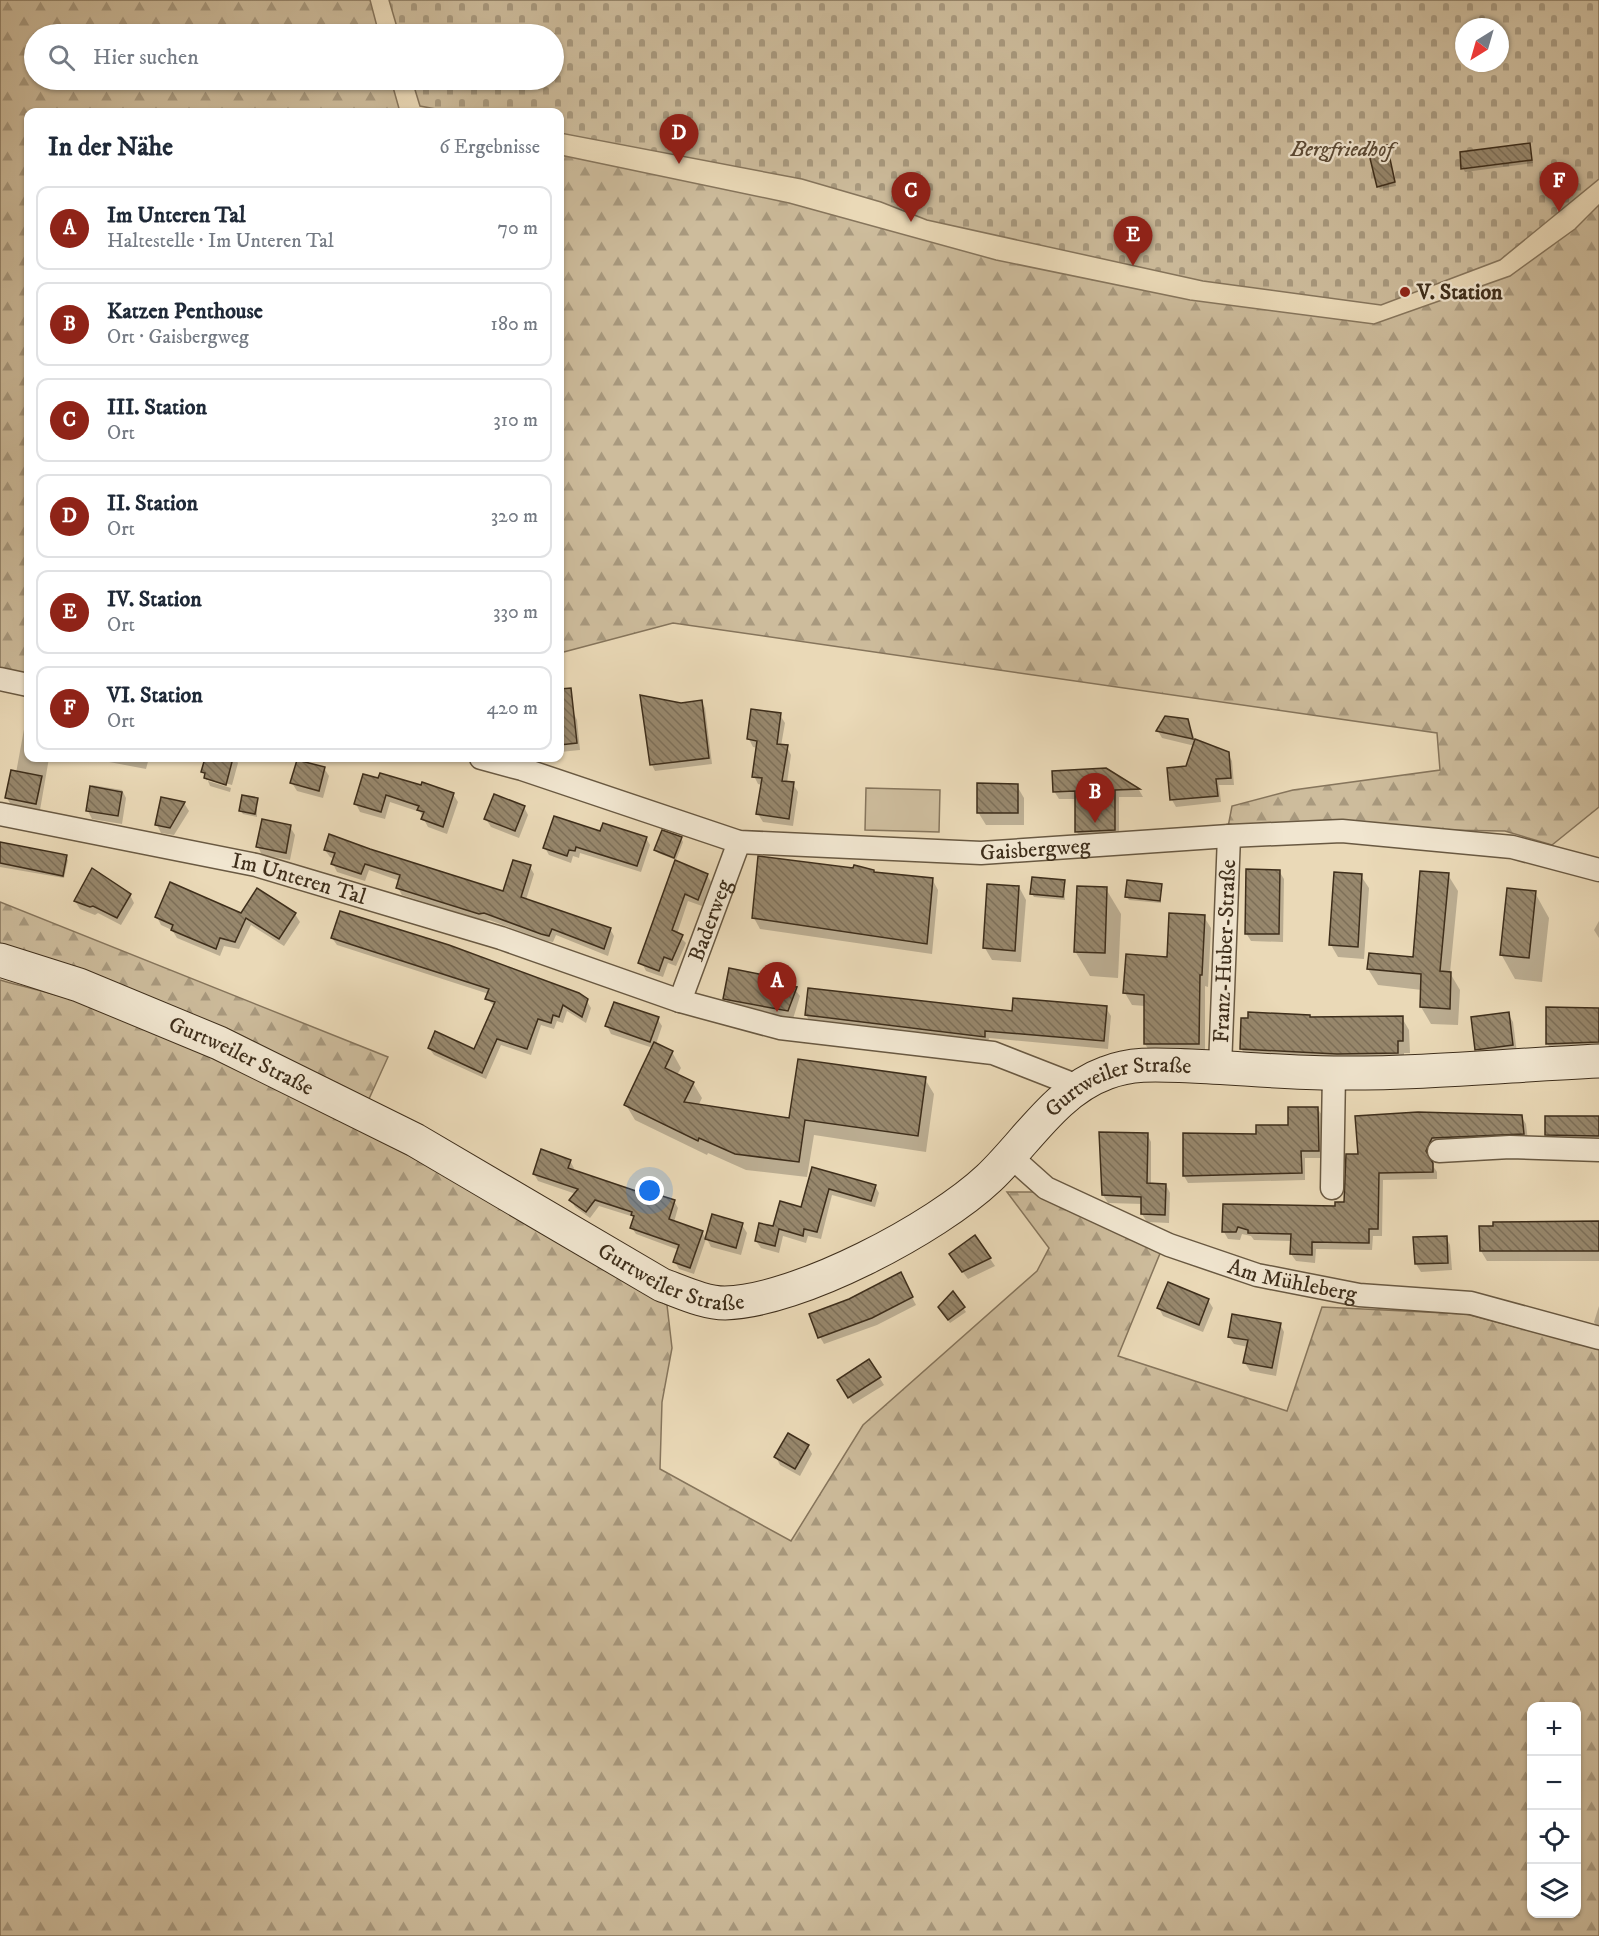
<!DOCTYPE html>
<html lang="de">
<meta charset="utf-8">
<style>
:root{--surface:#fff;--page:#f2f2f3;--text:#1f2937;--muted:#747a83;--line:#e0e1e3;--accent:#8f2418}
body{margin:0;font-family:"IM FELL DW Pica",serif;background:var(--page);color:var(--text)}
.controls{position:absolute;right:18px;bottom:18px;display:grid;overflow:hidden;border-radius:12px;box-shadow:0 2px 4px #0004}
.controls button{width:54px;height:54px;display:grid;place-items:center;padding:0;border:0;border-bottom:2px solid var(--line);background:var(--surface);color:var(--text);font:30px sans-serif}
.compass{position:absolute;left:1455px;top:18px;width:54px;height:54px;border-radius:50%;background:var(--surface);box-shadow:0 2px 4px #0004;rotate:217deg}
.you{position:absolute;left:650px;top:1191px;width:21px;height:21px;margin:-15px;border:4px solid #fff;border-radius:50%;background:#1a73e8;box-shadow:0 0 0 9px #1a73e833}
.badge{display:grid;place-items:center;width:39px;height:39px;border-radius:50%;background:var(--accent);color:#fff;font-size:20px;font-weight:700}
.pin{position:absolute;translate:-50% -50px;filter:drop-shadow(0 2px 3px #0008)}
.pin::after{content:'';position:absolute;top:32px;width:21px;height:18px;background:inherit;clip-path:polygon(0 0,100% 0,50% 100%)}
.list{margin:0;padding:0;list-style:none}
h2{display:flex;justify-content:space-between;align-items:center;height:78px;margin:0;padding:0 24px;font-size:26px}
h2 small{font-size:20px;font-weight:400;color:var(--muted)}
.list li{display:grid;grid-template-columns:39px 1fr auto;gap:18px;align-items:center;box-sizing:border-box;height:84px;margin:0 12px 12px;padding:0 12px;border:2px solid var(--line);border-radius:12px}
.list b{display:block;font-size:22px;white-space:nowrap}
.list p{margin:0;font-size:20px;white-space:nowrap;color:var(--muted)}
.list em{font-size:20px;font-style:normal;color:var(--muted)}
.icon{flex:none;width:33px;height:33px;fill:none;stroke:currentColor;stroke-width:2;stroke-linecap:round;stroke-linejoin:round}
.map{position:relative;flex:none;width:1599px;height:1936px;overflow:hidden}
.search{position:absolute;background:var(--surface);box-shadow:0 2px 4px #0004;left:24px;top:24px;width:540px;height:66px;display:flex;align-items:center;gap:15px;box-sizing:border-box;padding:0 21px;border-radius:33px;color:var(--muted);font-size:22px}
.panel{position:absolute;background:var(--surface);box-shadow:0 2px 4px #0004;left:24px;top:108px;width:540px;height:654px;border-radius:12px}
.map>svg:first-child{display:block}
.forest{fill:url(#forest-firs);stroke:#86755c;stroke-width:1.5;fill-rule:evenodd}
.cemetery{fill:url(#cemetery-stones);stroke:#86755c;stroke-width:1.5;fill-rule:evenodd}
.park{fill:#cdbc9c;stroke:#86755c;stroke-width:1.5}
.shadow{fill:#0003}
.building{fill:url(#building-back-hatch);stroke:#3e2e1b;stroke-width:1.5}
.lines{fill:none;stroke-linecap:round;stroke-linejoin:round}
.street-casing{stroke:#695942;stroke-width:25}
.secondary-casing{stroke:#3e2e1b;stroke-width:35}
.street{stroke:#f1e6d0;stroke-width:22}
.secondary{stroke:#f1e6d0;stroke-width:33}
.poi-dot{fill:#8f2418;stroke:#f1e6d0;stroke-width:2}
.labels{text-anchor:middle;dominant-baseline:central;stroke-width:4.5;stroke-linejoin:round;paint-order:stroke}
.park-label{font-size:22px;font-style:italic;fill:#5b4a35;stroke:#f1e6d0}
.poi-label{font-size:22px;font-weight:bold;fill:#3e2e1b;stroke:#f1e6d0;text-anchor:start}
.street-label{font-size:22px;fill:#3e2e1b;stroke:#f1e6d0}
</style>
<div class="map">
<svg width="1599" height="1936" viewBox="0 0 1599 1936">
<defs>
<pattern id="forest-firs" width="22" height="20" patternUnits="userSpaceOnUse" patternTransform="scale(1.5)"><rect width="22" height="20" fill="#cdbc9c"/><path d="M5 1l3.5 6h-7zM16 11l3.5 6h-7z" fill="#a8997e"/></pattern>
<pattern id="cemetery-stones" width="16" height="16" patternUnits="userSpaceOnUse" patternTransform="scale(1.5)"><rect width="16" height="16" fill="#cdbc9c"/><path d="M2 7V4a2 2 0 0 1 4 0v3zM10 15v-3a2 2 0 0 1 4 0v3z" fill="#a8997e"/></pattern>
<pattern id="building-back-hatch" width="6" height="6" patternUnits="userSpaceOnUse" patternTransform="scale(1.5)"><rect width="6" height="6" fill="#97876c"/><path d="M-1 5l2 2M0 0l6 6M5-1l2 2" fill="none" stroke="#7d6f58"/></pattern>
</defs>
<rect width="100%" height="100%" fill="#ead9b7"/>
<filter id="stains"><feTurbulence type="fractalNoise" baseFrequency=".00333" numOctaves="4"/><feColorMatrix values="0 0 0 0 .2 0 0 0 0 .09 0 0 0 0 .02 0 0 0 .5 -.17"/></filter>
<radialGradient id="worn" r=".72"><stop offset=".6" stop-color="#630" stop-opacity="0"/><stop offset="1" stop-color="#630" stop-opacity=".3"/></radialGradient>
<!-- forest -->
<g class="forest">
<path d="M0 0H370L379 34H34V80H391L400 112H28V675L0 668Z"/>
<path d="M560 155 789 203 996 260 1190 300 1374 324 1510 276 1575 229 1599 205V807L1552 845 1505 831 1228 827 1232 806 1293 790 1440 770 1437 733 673 623 560 653Z"/>
<path d="M0 902 388 1057 368 1101 0 949Z"/>
<path d="M0 980C28 988 56 994 83 1003 290 1076 478 1196 667 1305L672 1348 662 1402 660 1469 791 1541 863 1425 1037 1271 1049 1248 1007 1192H1038L1161 1251 1118 1356 1287 1411 1322 1307 1466 1314 1599 1349V1936H0ZM1532 1706H1576V1914H1532Z"/>
</g>
<!-- cemetery -->
<path class="cemetery" d="M389 0H1599V179L1500 260 1381 305 1203 281 927 220 881 202 802 179 560 133V112H452L420 106 412 80H554V34H399ZM1464 27H1500V63H1464Z"/>
<!-- park -->
<path class="park" d="M866 788 940 790 939 832 865 830Z"/>
<!-- shadow -->
<g class="shadow">
<path d="M1529 145 1533 163 1465 172 1463 168Z"/>
<path d="M1388 151 1396 186 1380 189 1378 186Z"/>
<path d="M642 697 681 704 701 701 705 708 712 764 655 771 652 765Z"/>
<path d="M573 712 577 720 580 750 560 752V714Z"/>
<path d="M27 713 28 758H49L40 810 11 805 7 798 16 773Z"/>
<path d="M780 715 785 723 781 746 787 747 791 755 787 783 793 784 798 792 793 826 763 822 758 814 762 785 758 784 754 776 758 748 753 747 749 739Z"/>
<path d="M1188 721 1195 740 1228 754 1232 761 1234 785H1219L1221 802 1176 807 1172 800 1169 769 1187 767 1195 746 1162 738 1158 731Z"/>
<path d="M88 758H149L146 769Z"/>
<path d="M207 758H235L238 763 232 785 207 778V781L203 772Z"/>
<path d="M324 768 329 776 323 798 297 791 292 783Z"/>
<path d="M1106 770 1139 790 1143 797H1119V838L1081 840 1077 832V799H1059L1054 791Z"/>
<path d="M364 776 453 794 458 802 447 834 428 827 420 812 390 802 385 819 360 812 356 804Z"/>
<path d="M208 781 231 788 230 792 210 786Z"/>
<path d="M92 785 122 790 126 798 122 824 92 819 88 811Z"/>
<path d="M1017 786 1024 798V825H986L978 812Z"/>
<path d="M257 799V817L243 814 241 811Z"/>
<path d="M184 803 189 811 174 835 161 833 157 825Z"/>
<path d="M524 807 528 815 519 838 491 827 486 819Z"/>
<path d="M290 827 295 835 290 860 262 855 258 847Z"/>
<path d="M601 833 646 838 650 845 641 872 580 853 579 858 573 856 571 863 549 855 545 848Z"/>
<path d="M681 838 683 842 676 860 658 853 656 850Z"/>
<path d="M0 843 66 857 68 860 64 878 0 867Z"/>
<path d="M325 850 369 851 504 893 530 867 534 874 526 900 610 929 614 936 608 956 556 935 553 942 547 941 489 920 484 921 402 895 398 888 400 881 369 870 365 881 337 872 333 864 335 859 330 857Z"/>
<path d="M676 862 707 875 711 882 702 906 688 901 677 934 686 943 676 966 668 963 663 977 646 971 642 963Z"/>
<path d="M1279 871 1284 879 1283 942 1251 941 1246 933Z"/>
<path d="M1448 875 1458 891 1450 973 1460 990 1458 1025 1431 1024 1421 1007 1422 990 1378 985 1368 969 1414 959Z"/>
<path d="M1361 876 1369 888 1364 959 1338 957 1331 945Z"/>
<path d="M932 879 938 890 932 954 760 929 754 918Z"/>
<path d="M1064 881 1065 900 1034 897 1032 894Z"/>
<path d="M1161 886V903L1129 900 1127 897Z"/>
<path d="M1019 887 1026 900 1021 962 992 960 985 948Z"/>
<path d="M1106 889 1121 914 1118 978 1090 976 1075 951Z"/>
<path d="M1535 893 1549 918 1542 982 1515 979 1501 954Z"/>
<path d="M130 895 134 903 121 925 98 913 95 915 80 909 75 901Z"/>
<path d="M341 913 518 970 520 974 586 1000 591 1008 586 1023 567 1011 563 1023 557 1021 554 1029 541 1025 531 1055 501 1045 486 1079 434 1055 429 1048 475 1051 495 1007 487 999 489 994 337 945 332 938Z"/>
<path d="M295 914 300 922 284 946 251 925 239 949 224 946 220 956 177 938 172 930 161 925 157 917Z"/>
<path d="M1204 917 1211 928 1208 987 1205 986V1056L1152 1055 1145 1044V1006L1132 1005 1125 993 1168 959Z"/>
<path d="M1599 921V938L1594 930Z"/>
<path d="M788 981 800 996 793 1019 730 1006 725 998Z"/>
<path d="M1106 1008 1111 1016 1108 1049 989 1038 988 1044 811 1023 806 1015 1013 1012Z"/>
<path d="M1599 1009V1052L1552 1051 1547 1043Z"/>
<path d="M1508 1014 1513 1022 1517 1053 1481 1057 1477 1049Z"/>
<path d="M657 1018 662 1026 656 1044 672 1052 681 1068 677 1075 693 1083 702 1098 698 1106 791 1120 925 1079 934 1094 926 1152 814 1135 807 1177 746 1170 708 1153 707 1155 635 1120 626 1105 653 1048 611 1034 607 1026Z"/>
<path d="M1402 1018 1409 1030 1410 1053H1404V1065L1248 1061 1241 1048 1310 1019Z"/>
<path d="M1317 1108 1322 1115V1158H1305V1180L1188 1183 1184 1176 1257 1135 1290 1126Z"/>
<path d="M1521 1116 1526 1124 1528 1141 1436 1145 1429 1160 1437 1172V1179L1383 1180 1382 1236H1373L1372 1250 1316 1249 1315 1263 1296 1261 1291 1254 1292 1241 1254 1240 1251 1236 1242 1234 1240 1240 1228 1239 1224 1232V1206L1336 1207 1346 1203 1359 1156Z"/>
<path d="M1599 1117V1145L1551 1142 1546 1134Z"/>
<path d="M1147 1134 1151 1142V1185H1166L1170 1193 1169 1223 1147 1222 1142 1214 1143 1204 1108 1203 1103 1195Z"/>
<path d="M570 1161 574 1168 573 1172 643 1195 674 1201 678 1208 674 1222 702 1232 706 1239 694 1274 679 1269 675 1262 679 1250 636 1234 632 1228 634 1217 599 1206 590 1218 575 1207 571 1200 576 1194 538 1181 534 1174Z"/>
<path d="M813 1169 875 1186 879 1193 875 1207 832 1195 821 1239 808 1236 806 1243 783 1236 779 1253 761 1248 756 1241 802 1209Z"/>
<path d="M1599 1223V1261H1487L1481 1251V1228Z"/>
<path d="M742 1225 747 1233 741 1255 711 1247 707 1239Z"/>
<path d="M975 1237 995 1266 968 1279 955 1262Z"/>
<path d="M1446 1237 1450 1245 1452 1270 1421 1272 1416 1264Z"/>
<path d="M904 1282 916 1305 877 1325 824 1344 820 1337Z"/>
<path d="M953 1293 966 1312 950 1323 941 1310Z"/>
<path d="M1208 1300 1213 1308 1203 1332 1163 1316 1159 1308Z"/>
<path d="M1599 1306V1330L1594 1322Z"/>
<path d="M1280 1324 1284 1332 1276 1376 1250 1371 1245 1363 1248 1347 1234 1344 1229 1337Z"/>
<path d="M879 1377 884 1385 853 1404 839 1381Z"/>
<path d="M808 1446 812 1454 800 1476 780 1465 776 1457Z"/>
</g>
<!-- building -->
<g class="building">
<path d="M1530 143 1532 160 1461 169 1460 152Z"/>
<path d="M1387 145 1395 182 1377 187 1368 150Z"/>
<path d="M571 688 577 743 560 745V689Z"/>
<path d="M640 695 681 703 702 700 709 758 650 765Z"/>
<path d="M751 709 781 713 777 744 788 745 782 781 794 782 789 819 756 814 762 778 752 777 757 741 747 739Z"/>
<path d="M1165 716 1188 719 1193 739 1156 731Z"/>
<path d="M1195 739 1229 752 1231 778 1216 779 1218 796 1170 800 1167 768 1186 766Z"/>
<path d="M205 758H233L226 785 204 778 205 773 201 772Z"/>
<path d="M297 760 325 767 319 791 290 783Z"/>
<path d="M1106 768 1140 789 1115 790V830L1075 832V791L1053 792 1052 771Z"/>
<path d="M11 770 42 776 36 804 5 798Z"/>
<path d="M380 773 421 785 422 782 454 793 443 827 421 819 424 812 417 810 419 806 386 795 381 812 354 804 363 774 378 778Z"/>
<path d="M977 783 1018 784V813H977Z"/>
<path d="M90 786 122 792 118 816 86 811Z"/>
<path d="M494 794 525 806 515 831 484 819Z"/>
<path d="M242 795 258 798 255 814 239 811Z"/>
<path d="M161 797 185 802 170 828 155 825Z"/>
<path d="M554 816 600 831 603 823 647 837 637 866 576 847 575 851 569 850 567 856 543 848Z"/>
<path d="M262 819 291 825 286 853 256 847Z"/>
<path d="M662 830 682 837 674 858 654 850Z"/>
<path d="M329 834 370 849 503 891 513 860 531 865 521 897 611 928 604 949 552 929 549 936 541 934 484 913 479 914 396 888 400 875 365 864 361 874 331 864 335 853 324 850Z"/>
<path d="M0 842 67 855 63 876 0 863Z"/>
<path d="M758 856 853 868 854 865 874 870V872L933 878 927 944 752 918Z"/>
<path d="M675 860 708 874 698 900 685 894 672 930 683 935 672 960 664 957 659 971 638 963Z"/>
<path d="M92 868 131 894 117 918 93 906 90 907 74 901Z"/>
<path d="M1246 869 1280 870 1279 934H1245Z"/>
<path d="M1420 871 1449 873 1440 971 1451 972 1450 1009 1420 1007 1421 974 1367 969 1369 953 1413 957Z"/>
<path d="M1334 872 1362 874 1358 947 1329 945Z"/>
<path d="M1032 877 1065 880 1063 897 1030 894Z"/>
<path d="M1127 880 1162 884 1160 901 1125 897Z"/>
<path d="M170 882 241 913 257 888 296 913 279 939 246 918 235 942 220 938 216 949 171 930 173 925 155 917Z"/>
<path d="M987 884 1019 886 1015 951 983 948Z"/>
<path d="M1077 886 1107 887 1105 953 1074 952Z"/>
<path d="M1507 888 1536 891 1529 958 1500 955Z"/>
<path d="M340 911 449 945 579 993 588 999 582 1017 563 1005 559 1017 553 1015 551 1023 538 1019 527 1049 497 1039 482 1073 428 1048 435 1031 474 1049 495 1002 485 999 489 989 331 938Z"/>
<path d="M1169 913 1205 915 1202 975H1200L1199 1044H1144V995L1123 993 1126 954 1167 957Z"/>
<path d="M729 968 789 980 788 986 797 987 788 1011 723 999Z"/>
<path d="M808 988 1012 1011 1013 998 1107 1006 1104 1041 985 1031V1037L805 1015Z"/>
<path d="M614 1002 659 1017 650 1042 605 1026Z"/>
<path d="M1546 1007 1599 1008V1042L1546 1044Z"/>
<path d="M1248 1012 1310 1015V1017L1403 1016V1041H1398V1053L1337 1054 1240 1049 1241 1018H1248Z"/>
<path d="M1509 1012 1513 1045 1475 1050 1471 1017Z"/>
<path d="M654 1042 673 1051 665 1068 694 1082 684 1102 789 1118 798 1059 926 1077 918 1136 805 1120 799 1162 735 1154 699 1138 698 1141 624 1105Z"/>
<path d="M1288 1107H1318L1319 1151H1301L1302 1173 1183 1176V1133L1256 1134V1125H1288Z"/>
<path d="M1418 1112 1522 1115 1524 1134 1432 1138 1426 1151 1433 1163V1172L1379 1173 1378 1229H1369V1243L1312 1242V1255L1290 1254 1291 1234 1248 1233V1230L1238 1227 1236 1232H1222L1223 1204 1335 1206V1202H1344L1346 1154H1358L1355 1116Z"/>
<path d="M1545 1116H1599V1136L1545 1135Z"/>
<path d="M1099 1132 1148 1133 1147 1183 1166 1184 1165 1215 1141 1214V1197L1102 1195Z"/>
<path d="M541 1149 571 1160 568 1168 642 1193 643 1190 675 1200 669 1219 703 1231 690 1268 673 1262 679 1245 630 1228 634 1216 631 1215 632 1212 595 1200 586 1212 569 1200 578 1189 533 1174Z"/>
<path d="M812 1167 876 1185 871 1201 829 1189 817 1232 804 1229 803 1236 779 1229 775 1246 755 1241 759 1223 773 1226 780 1201 801 1207Z"/>
<path d="M712 1214 743 1223 736 1248 705 1239Z"/>
<path d="M1599 1221V1251H1480L1479 1226H1493V1222Z"/>
<path d="M975 1235 991 1258 962 1272 949 1254Z"/>
<path d="M1447 1236 1448 1263 1415 1264 1413 1237Z"/>
<path d="M901 1272 913 1297 872 1318 818 1338 809 1314 849 1299Z"/>
<path d="M1168 1282 1209 1299 1199 1325 1157 1308Z"/>
<path d="M953 1291 965 1307 948 1320 938 1307Z"/>
<path d="M1232 1314 1281 1323 1272 1368 1243 1363 1248 1340 1228 1337Z"/>
<path d="M869 1359 881 1377 848 1398 837 1380Z"/>
<path d="M788 1433 809 1445 795 1469 774 1457Z"/>
</g>
<g class="lines">
<defs>
<g id="street">
<path d="M0 679 28 685"/>
<path id="s1" d="M481 758 522 769 739 842 981 853 1229 836 1342 831 1512 847 1599 870"/>
<path id="s2" d="M0 814 256 865 501 938 680 1001 780 1028 993 1053 1080 1087"/>
<path id="s3" d="M680 1001 739 842"/>
<path id="s4" d="M1220 1067 1229 836"/>
<path d="M1439 1151 1510 1147 1599 1150"/>
<path id="s5" d="M1009 1155 1046 1188 1169 1245 1257 1275 1359 1295 1471 1303 1599 1338"/>
<path d="M1332 1188 1334 1073"/>
</g>
<g id="secondary">
<path id="s6" d="M0 960 79 985 219 1043 415 1140 662 1285C682 1292 704 1303 725 1303 799 1301 936 1228 989 1178 1026 1143 1056 1091 1106 1073 1134 1062 1162 1065 1191 1066 1239 1068 1287 1073 1334 1073 1422 1074 1511 1065 1599 1061"/>
</g>
</defs>
<!-- street casing -->
<use href="#street" class="street-casing"/>
<!-- secondary casing -->
<use href="#secondary" class="secondary-casing"/>
<!-- street -->
<use href="#street" class="street"/>
<!-- secondary -->
<use href="#secondary" class="secondary"/>
</g>
<!-- markers -->
<circle class="poi-dot" cx="1405" cy="292" r="6"/>
<g class="labels">
<!-- park labels -->
<g class="park-label">
<text x="1342" y="149">Bergfriedhof</text>
</g>
<!-- poi labels -->
<g class="poi-label">
<text x="1417" y="292">V. Station</text>
</g>
<!-- street labels -->
<g class="street-label">
<text stroke="none"><textPath href="#s1" startOffset="568">Gaisbergweg</textPath></text>
<text stroke="none"><textPath href="#s2" startOffset="306">Im Unteren Tal</textPath></text>
<text stroke="none"><textPath href="#s3" startOffset="86">Baderweg</textPath></text>
<text stroke="none"><textPath href="#s4" startOffset="116">Franz-Huber-Straße</textPath></text>
<text stroke="none"><textPath href="#s6" startOffset="260">Gurtweiler Straße</textPath></text>
<text stroke="none"><textPath href="#s6" startOffset="1268">Gurtweiler Straße</textPath></text>
<text stroke="none"><textPath href="#s6" startOffset="746">Gurtweiler Straße</textPath></text>
<text stroke="none"><textPath href="#s5" startOffset="314">Am Mühleberg</textPath></text>
</g>
</g>
<rect width="100%" height="100%" filter="url(#stains)"/>
<rect width="100%" height="100%" fill="url(#worn)"/>
</svg>
<div class="controls">
<button>+</button>
<button>−</button>
<button><svg class="icon" aria-label="locate" viewBox="0 0 24 24"><circle cx="12" cy="12" r="6"/><path d="M12 2v4M12 18v4M2 12h4M18 12h4"/></svg></button>
<button><svg class="icon" aria-label="layers" viewBox="0 0 24 24"><path d="M12 4l9 5-9 5-9-5zM3 14l9 5 9-5"/></svg></button>
</div>
<svg class="compass" viewBox="-18 -18 36 36"><path d="M0-13l5 13h-10z" fill="#e53935"/><path d="M0 13l5-13h-10z" fill="#747a83"/></svg>
<div class="you"></div>
<div class="pin badge" style="left:777px;top:1012px">A</div>
<div class="pin badge" style="left:1095px;top:823px">B</div>
<div class="pin badge" style="left:911px;top:222px">C</div>
<div class="pin badge" style="left:679px;top:164px">D</div>
<div class="pin badge" style="left:1133px;top:266px">E</div>
<div class="pin badge" style="left:1559px;top:212px">F</div>
<div class="search"><svg class="icon" aria-label="search" viewBox="0 0 24 24"><circle cx="10" cy="10" r="6"/><path d="M15 15l6 6"/></svg>Hier suchen</div>
<section class="panel">
<h2>In der Nähe<small>6 Ergebnisse</small></h2>
<ul class="list">
<li><span class="badge">A</span><div><b>Im Unteren Tal</b><p>Haltestelle · Im Unteren Tal</p></div><em>70 m</em></li>
<li><span class="badge">B</span><div><b>Katzen Penthouse</b><p>Ort · Gaisbergweg</p></div><em>180 m</em></li>
<li><span class="badge">C</span><div><b>III. Station</b><p>Ort</p></div><em>310 m</em></li>
<li><span class="badge">D</span><div><b>II. Station</b><p>Ort</p></div><em>320 m</em></li>
<li><span class="badge">E</span><div><b>IV. Station</b><p>Ort</p></div><em>330 m</em></li>
<li><span class="badge">F</span><div><b>VI. Station</b><p>Ort</p></div><em>420 m</em></li>
</ul>
</section>
</div>
